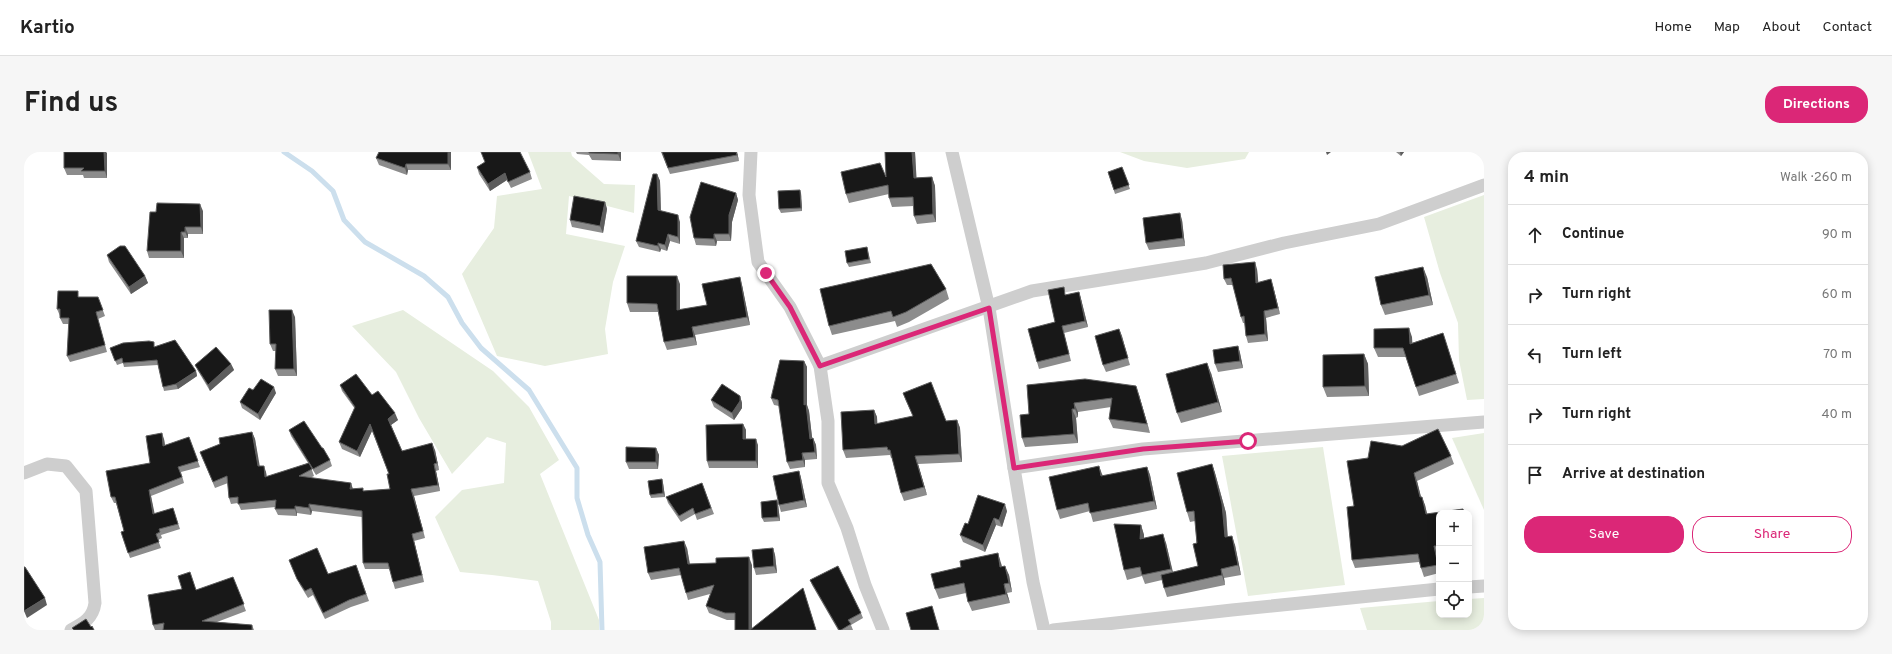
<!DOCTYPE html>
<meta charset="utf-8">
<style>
:root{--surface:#fff;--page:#f6f6f6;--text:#222;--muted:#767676;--line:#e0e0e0;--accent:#db2777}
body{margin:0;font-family:Overpass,sans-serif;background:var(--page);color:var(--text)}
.controls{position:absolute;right:12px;bottom:12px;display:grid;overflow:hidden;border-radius:8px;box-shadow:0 2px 10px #0003}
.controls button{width:36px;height:36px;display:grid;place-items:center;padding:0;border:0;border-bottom:1px solid var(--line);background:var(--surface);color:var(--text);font:20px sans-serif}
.stop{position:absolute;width:12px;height:12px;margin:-9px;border:3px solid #db2777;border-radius:50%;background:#fff}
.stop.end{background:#db2777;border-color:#fff;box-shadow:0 1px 4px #0008}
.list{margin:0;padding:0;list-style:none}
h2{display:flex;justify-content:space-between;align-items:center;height:52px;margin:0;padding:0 16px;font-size:17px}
h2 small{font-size:13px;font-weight:400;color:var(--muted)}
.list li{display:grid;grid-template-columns:26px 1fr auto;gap:12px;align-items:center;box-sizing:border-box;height:60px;padding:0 16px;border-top:1px solid var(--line)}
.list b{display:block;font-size:15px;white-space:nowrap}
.list em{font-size:13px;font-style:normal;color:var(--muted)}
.actions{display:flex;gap:8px;padding:12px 16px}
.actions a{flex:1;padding:9px 0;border:1px solid var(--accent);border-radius:16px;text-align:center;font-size:14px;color:var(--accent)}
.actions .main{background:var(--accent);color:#fff}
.icon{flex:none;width:22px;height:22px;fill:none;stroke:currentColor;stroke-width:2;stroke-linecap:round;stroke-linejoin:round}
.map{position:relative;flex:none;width:1460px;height:478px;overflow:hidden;border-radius:16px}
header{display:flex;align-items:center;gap:24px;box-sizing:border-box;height:56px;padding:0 20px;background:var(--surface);border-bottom:1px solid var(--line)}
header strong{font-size:19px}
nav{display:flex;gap:22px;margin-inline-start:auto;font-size:14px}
.intro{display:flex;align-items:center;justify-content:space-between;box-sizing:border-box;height:96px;padding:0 24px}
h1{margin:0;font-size:28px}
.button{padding:10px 18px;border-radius:16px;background:var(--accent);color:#fff;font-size:14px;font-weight:700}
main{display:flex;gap:24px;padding:0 24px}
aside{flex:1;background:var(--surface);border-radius:16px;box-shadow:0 2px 10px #0003}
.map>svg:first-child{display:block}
.green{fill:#e7eedf}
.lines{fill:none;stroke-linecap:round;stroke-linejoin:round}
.stream{stroke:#ccdfed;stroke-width:5}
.minor{stroke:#cecece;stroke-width:13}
.wall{fill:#8c8c8c}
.shaded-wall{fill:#5d5d5d}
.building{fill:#181818;stroke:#5d5d5d}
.route{stroke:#db2777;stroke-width:5}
</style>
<header>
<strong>Kartio</strong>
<nav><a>Home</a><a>Map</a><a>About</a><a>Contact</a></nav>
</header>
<div class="intro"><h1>Find us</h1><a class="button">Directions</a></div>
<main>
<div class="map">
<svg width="1460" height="478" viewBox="0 0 1460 478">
<rect width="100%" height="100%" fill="#fff"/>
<!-- green -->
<g class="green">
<path d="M504 0H547L548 4 580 32 611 33 610 61 545 44 542 82 601 94 589 130 581 177 584 202 521 214 473 204 438 122 470 76 473 44 518 37Z"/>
<path d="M1096 0H1225L1221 7 1163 16 1120 9Z"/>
<path d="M1460 43V247L1443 248 1435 208 1434 171 1416 121 1400 65Z"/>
<path d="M379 158 469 219 505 255 535 308 516 322 575 468V478H527V470L514 429 468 423 436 420 411 365 438 338 480 331 482 291 463 285 428 322 395 266 372 220 328 174Z"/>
<path d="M1460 281V358L1428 286Z"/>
<path d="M1299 295 1321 433 1224 444 1198 304Z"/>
<path d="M1460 446V478H1343L1336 456 1415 449V463H1445V447Z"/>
</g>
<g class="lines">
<!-- stream -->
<path class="stream" d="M260 0 288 19 309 39 320 68 341 90 400 124 424 145 438 171 457 196 505 238 553 316V346L564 383 576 410 578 478"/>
<!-- minor -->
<g class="minor">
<path d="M727 0 725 43 734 110 766 155 796 214 804 269V331L823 376 841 433 859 478"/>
<path d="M928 0 965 156 990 316 1009 430 1020 478"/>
<path d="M796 214 1008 139 1182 111 1260 91 1355 72 1460 33"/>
<path d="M990 316 1119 297 1460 270"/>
<path d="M0 321 23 312 42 314 62 339 71 451C69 466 60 471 47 478"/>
<path d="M1445 435 1460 434"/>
<path d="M1029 478 1208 458 1415 437"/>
</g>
</g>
<!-- wall -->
<g class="wall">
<path d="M427 0V18H384L383 23 355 13 352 6Z"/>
<path d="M552 0H597V9L568 8 565 3 553 2Z"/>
<path d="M637 0H713L715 9 646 22Z"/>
<path d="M861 0H891L892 26 908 25 911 34 912 70 893 72 890 64V54L868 55 865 46V42L825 51 822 42 862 25Z"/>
<path d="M1372 0H1380L1377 4Z"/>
<path d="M83 1V26H60L59 23H43L40 16Z"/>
<path d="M461 10 506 20 508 27 487 36 483 28 466 39 455 22 453 15Z"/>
<path d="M1098 15 1106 37 1091 42 1084 20Z"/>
<path d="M633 22 636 29 637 59 656 70V92L646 89 643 99 637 97 636 100 615 95 612 89Z"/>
<path d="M712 41 714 48 708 70 707 89H693L692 94 672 93 670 86Z"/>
<path d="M777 41 778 59 757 61 755 57Z"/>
<path d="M581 50 583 57 579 81 548 75 546 68Z"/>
<path d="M179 59V82H164V86H160V106H125L123 99 132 60Z"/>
<path d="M1158 68 1161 94 1125 98 1122 91Z"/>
<path d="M843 95 847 111 825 115 823 111Z"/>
<path d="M83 103 121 124 124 131 107 142 85 110Z"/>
<path d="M1233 117 1234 130 1249 134 1256 162 1242 166 1244 189 1224 191 1222 184 1221 171H1219L1217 165 1209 133H1203L1200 127Z"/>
<path d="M1403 125 1409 153 1361 163 1357 153Z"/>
<path d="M656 132V158L683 153 718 133 726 173 671 183 673 193 643 198 640 190 634 160H606L603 151Z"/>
<path d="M922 137 925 147 885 170 873 175 871 169 808 183 805 174Z"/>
<path d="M1055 140 1057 147 1064 175 1040 181 1047 209 1015 217 1013 210 1031 170 1042 143Z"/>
<path d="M57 145H74L81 164 74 167 83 200 46 210 43 204 45 172H39L36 166V164L33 157Z"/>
<path d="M271 165 273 224H254L251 217 252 199H249L246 192Z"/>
<path d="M1095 177 1106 213 1082 220 1079 213Z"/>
<path d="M1419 181 1435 231 1395 244 1382 205H1354L1350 196 1388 185V191Z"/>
<path d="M1214 194 1216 201 1219 216 1194 220 1191 212Z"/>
<path d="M132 195 172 219 173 224 154 237 140 239 134 213 100 215 99 211 93 213 86 196Z"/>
<path d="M1340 202 1344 212 1345 244 1303 245 1299 235Z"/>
<path d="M780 209 783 215V253L785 259 788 286H789L792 293 793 307 781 308V315L766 317 763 310 755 254 750 253 747 246Z"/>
<path d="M207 212 210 218 186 239 174 219 171 213Z"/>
<path d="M1187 221 1198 260 1157 271 1153 261Z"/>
<path d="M316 233 348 243 374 268 367 273 378 299 411 298 415 318 412 319 416 339 390 344 401 386 390 389 400 430 371 437 369 430 366 417H341L339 411 338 365 288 359 287 363 273 361V364L254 363 251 357 252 355 217 358 214 351 207 352 205 346 204 331 191 336 176 300 228 280 231 287 235 314 242 320 243 325 284 311 267 284 265 278 298 296 306 308 308 314 292 323 287 315 290 324 286 326 327 331 329 337 340 339 366 337 365 322 348 279 336 305 318 297 315 290 331 257 318 239Z"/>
<path d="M1003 233 1115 243 1126 281 1089 276 1085 267 1087 255 1054 260V265L1052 266 1054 291 1001 295 998 286 1005 262Z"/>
<path d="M229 238 252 241 236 268 218 256 216 250Z"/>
<path d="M879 241 922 269 933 268 936 276 938 310 894 312 903 343 880 349 877 341 868 306H867L866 303 822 306 819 298 850 258 853 265V272L889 264 882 249Z"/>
<path d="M716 244 718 251V256L710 268 690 255 687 248Z"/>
<path d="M719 272 722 278V287L734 293V316H685L683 309Z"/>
<path d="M165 285 176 315 157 320 160 331 127 344 130 362 149 356 156 377 137 383 138 386 134 388 137 396 106 406 97 380 100 379 92 351H90L87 345 126 311 140 287 141 294Z"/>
<path d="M632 296 635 303 634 317H605L602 310Z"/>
<path d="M1427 304 1430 312 1393 329 1397 345 1401 353 1403 362 1415 361V402H1413L1415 411V421L1400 425 1395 410 1331 416 1328 408 1330 354 1344 306Z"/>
<path d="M1188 312 1191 321 1202 361 1204 385 1211 393 1217 423 1200 426 1201 433 1143 445 1140 436 1138 428 1121 432 1118 424 1103 428 1100 418 1117 373 1120 383V386L1142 391 1149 420 1174 414 1171 369 1166 370 1163 360Z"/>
<path d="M1123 315 1126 323 1133 357 1069 370 1066 359 1036 367 1033 358 1078 322 1079 324Z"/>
<path d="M775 319 777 326 783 355 757 360 755 353Z"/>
<path d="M638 327 639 331 641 345 627 346 626 343Z"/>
<path d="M678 331 690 362 673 368 671 362 657 370 644 351 642 345Z"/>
<path d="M753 348 754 352 756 369 740 370 738 366Z"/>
<path d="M983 359 978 375 972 373 961 400 939 390 936 383 944 372Z"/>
<path d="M663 396 666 412 728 413V477L779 436 792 478H711V468H703L685 461 682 454 686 442 664 448 657 423 627 428 624 421Z"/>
<path d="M749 396 751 403 753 421 732 423 730 416Z"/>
<path d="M265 408 304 422 332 413 345 449 327 455 301 467 289 443 284 446 276 433Z"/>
<path d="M977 411 978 415 985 423 988 440 983 441 986 451 948 459 944 450 942 441 915 447 911 437Z"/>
<path d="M209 425 222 459 193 470 228 473 230 478H131L129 473 173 438Z"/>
<path d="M786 428 837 461 839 466 827 473 829 478H814L788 433Z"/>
</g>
<!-- shaded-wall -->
<g class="shaded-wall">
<path d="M80 0H82L83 1V26L81 19Z"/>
<path d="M424 0H427V18L424 12Z"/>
<path d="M594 0H597V9L594 2Z"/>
<path d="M712 0H713L715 9Z"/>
<path d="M888 0H891L893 34 890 26Z"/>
<path d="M1302 0H1307L1303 3Z"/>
<path d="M1376 0H1380L1377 4Z"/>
<path d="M382 12 384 18 383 23 381 16Z"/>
<path d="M481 21 483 28 466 39 464 32Z"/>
<path d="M633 22 636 29 637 65 634 58Z"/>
<path d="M908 25 911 34 912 70 909 62Z"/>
<path d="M776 38 777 41 778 59 777 56Z"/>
<path d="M712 41 714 48 708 70 707 89 705 82V63Z"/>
<path d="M581 50 583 57 579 81 576 74Z"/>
<path d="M176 52 179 59V82L177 75Z"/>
<path d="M1156 61 1158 68 1161 94 1159 86Z"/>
<path d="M654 63 656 70V92L654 85Z"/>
<path d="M161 75 164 82V86L161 80Z"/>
<path d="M157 80 160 86V106L157 99Z"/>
<path d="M644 82 646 89 643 99 641 93Z"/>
<path d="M690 82 693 89 692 94 690 87Z"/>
<path d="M634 91 637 97 636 100 634 94Z"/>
<path d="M1231 110 1233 117 1235 137 1232 131Z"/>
<path d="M1399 115 1403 125 1409 153 1405 143Z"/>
<path d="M121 124 124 131 107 142 105 135Z"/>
<path d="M653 124 656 132V167L653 158Z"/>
<path d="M716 125 718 133 726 173 723 165Z"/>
<path d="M1247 127 1249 134 1256 162 1254 156Z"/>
<path d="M1055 140 1057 147 1064 175 1061 169Z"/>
<path d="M268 158 271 165 273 224 270 217Z"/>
<path d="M1240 159 1242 166 1244 189 1241 182Z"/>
<path d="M668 175 671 183 673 193 670 185Z"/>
<path d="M1385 176 1388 185 1389 201 1386 192Z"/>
<path d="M1095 177 1098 184 1106 213 1104 206Z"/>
<path d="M1214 194 1216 201 1219 216 1216 209Z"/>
<path d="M1340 202 1344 212 1345 244 1341 234Z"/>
<path d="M780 209 783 215V253L785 259 789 293 786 287 780 253Z"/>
<path d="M1183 211 1187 221 1198 260 1194 250Z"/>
<path d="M207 212 210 218 186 239 184 233Z"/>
<path d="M172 219 173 224 154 237 152 232Z"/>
<path d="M1112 234 1115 243 1126 281 1123 272Z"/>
<path d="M250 235 252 241 236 268 234 262Z"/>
<path d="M716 244 718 251V256L710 268 708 261Z"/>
<path d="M1050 251 1054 260V265L1051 257Z"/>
<path d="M1048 257 1052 266 1054 291 1050 282Z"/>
<path d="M850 258 853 265 854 280 851 272Z"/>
<path d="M371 261 374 268 367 273 364 267Z"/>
<path d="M933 268 936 276 938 310 935 302Z"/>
<path d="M346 272 348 279 336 305 333 299Z"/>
<path d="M719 272 722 278V293L719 287Z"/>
<path d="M228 280 231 287 237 321 234 314Z"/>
<path d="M138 281 140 287 142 300 139 294Z"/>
<path d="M789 286 792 293 793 307 791 300Z"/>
<path d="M732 287 734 293V316L732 309Z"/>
<path d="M408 291 411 298 415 318 413 311Z"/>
<path d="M632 296 635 303 634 317 632 310Z"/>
<path d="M778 301 781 308V315L779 308Z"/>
<path d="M891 304 894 312 903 343 900 335Z"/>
<path d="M410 312 412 319 416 339 414 333Z"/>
<path d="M1188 312 1191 321 1202 361 1204 394 1201 385Z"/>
<path d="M240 314 242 320 243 332 241 325Z"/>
<path d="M1075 314 1078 322 1080 332 1077 324Z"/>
<path d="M1123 315 1126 323 1133 357 1130 349Z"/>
<path d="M775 319 777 326 783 355 780 348Z"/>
<path d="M1390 321 1393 329 1399 353 1396 345Z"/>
<path d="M638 327 639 331 641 345 639 341Z"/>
<path d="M327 331 329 338 326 337Z"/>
<path d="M387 337 390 344 401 386Z"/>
<path d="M125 338 127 344 132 368 129 362Z"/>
<path d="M1398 345 1401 353 1405 370 1402 362Z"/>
<path d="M753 348 754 352 756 369 754 365Z"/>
<path d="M285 352 288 359 287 363 285 356Z"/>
<path d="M981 352 983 359 978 375 975 368Z"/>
<path d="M271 354 273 361V364L271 357Z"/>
<path d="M970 366 972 373 961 400 959 393Z"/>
<path d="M1117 373 1120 383V396L1116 387Z"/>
<path d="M388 382 390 389 400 430 398 423Z"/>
<path d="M1139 382 1142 391 1150 426 1147 417Z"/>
<path d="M1208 384 1211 393 1217 423 1214 413Z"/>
<path d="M660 389 663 396 667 420 664 412Z"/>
<path d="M1410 394 1413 402 1415 411V414Z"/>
<path d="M749 396 751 403 753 421 750 414Z"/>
<path d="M974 401 977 411 980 425 976 415Z"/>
<path d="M725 405 728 413V478H725Z"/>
<path d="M981 414 985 423 988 440 985 431Z"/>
<path d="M1197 417 1200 426 1201 433 1198 423Z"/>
<path d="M980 432 983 441 986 451 982 442Z"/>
<path d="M21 446 23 453 3 466 0 459Z"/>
</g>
<!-- building -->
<g class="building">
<path d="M40 0H80L81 19H57L60 16H40Z"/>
<path d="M355 0H424V12H382L381 16 352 6Z"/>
<path d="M457 0H496L506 20 484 30 481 21 464 32 453 15 461 10Z"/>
<path d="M565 0H594V2L565 1Z"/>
<path d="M638 0H712L713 3 644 16Z"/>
<path d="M861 0H888L890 26 908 25 909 62 890 64 889 45 865 46 864 33 822 42 817 20 856 11 862 25Z"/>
<path d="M1098 15 1105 33 1090 38 1084 20Z"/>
<path d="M629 22H633L634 58 654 63V85L644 82 641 93 634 91V94L612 89Z"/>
<path d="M677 30 712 41 705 63V82H690V87L670 86 666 65Z"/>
<path d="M776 38 777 56 755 57 754 39Z"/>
<path d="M550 44 581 50 576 74 546 68Z"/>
<path d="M133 51 176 52 177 75H161V80H157V99H123L126 60H132Z"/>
<path d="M1156 61 1159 86 1122 91 1119 66Z"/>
<path d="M96 94H101L121 124 105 135 83 103Z"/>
<path d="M843 95 845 107 823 111 821 99Z"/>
<path d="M1231 110 1232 131 1247 127 1254 156 1240 159 1241 182 1222 184 1220 164 1217 165 1207 126 1200 127 1199 113Z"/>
<path d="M907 112 922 137 882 160 869 165 867 159 805 174 796 137Z"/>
<path d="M1399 115 1405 143 1357 153 1351 125Z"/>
<path d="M603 124H653V158L683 153 678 132 716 125 723 165 668 175 670 185 640 190 633 152 603 151Z"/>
<path d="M1040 135 1041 143 1055 140 1061 169 1038 174 1045 202 1013 210 1004 177 1031 170 1024 138Z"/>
<path d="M34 139H54V145H74L79 158 72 160 81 193 43 204 45 166H36V157H33Z"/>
<path d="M245 158H268L270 217H251L252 192H246Z"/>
<path d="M1385 176 1386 192 1419 181 1432 222 1392 235 1379 196H1350V177Z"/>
<path d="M1095 177 1104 206 1079 213 1071 184Z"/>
<path d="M151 188 172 219 152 232 139 235 133 208 99 211 98 206 91 209 86 196 99 191 125 189 130 190V195Z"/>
<path d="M1214 194 1216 209 1191 212 1189 198Z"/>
<path d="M192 195 207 212 184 233 171 213Z"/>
<path d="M1340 202 1341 234 1299 235V203Z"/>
<path d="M756 208 780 209V253L782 252 786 287 789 286 791 300 778 301 779 308 763 310 754 248 747 246Z"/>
<path d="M1183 211 1194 250 1153 261 1142 222Z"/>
<path d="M332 222 348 243 354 239 371 261 364 267 378 299 408 291 413 311 410 312 414 333 387 337 399 379 388 382 398 423 369 430 364 411H339L338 359 285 352V356L271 354V357H251L252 348 214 352V345L205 346 203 324 189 330 176 300 196 292 195 286 228 280 234 314H240L241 325 285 311 288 317 275 324 327 331 326 337 339 336V339L366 337 363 322H365L346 272 333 299 315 290 331 255 316 233Z"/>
<path d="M237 227 250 235 234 262 216 250 225 236 229 238Z"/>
<path d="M1061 227 1112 234 1123 272 1085 267 1088 246 1050 251 1051 257H1048L1050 282 998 286 996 263 1005 262 1003 233Z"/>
<path d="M907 230 922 269 933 268 935 302 891 304 900 335 877 341 866 298H864L863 295 819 298 817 260 850 258 851 272 889 264 879 241Z"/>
<path d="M698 232 716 244V249L708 261 687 248Z"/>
<path d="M280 269 298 296H299L306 308 289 317 265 278Z"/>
<path d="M719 272V287H732V309H683L682 273Z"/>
<path d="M1414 277 1427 304 1390 321 1396 345H1398L1402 362 1439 357 1440 361H1415V394H1410L1414 413 1397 416 1394 402 1328 408 1323 355 1330 354 1323 309 1344 306 1347 289 1378 294Z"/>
<path d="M138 281 139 294 165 285 174 309 154 315 158 325 125 338 129 362 149 356 154 372 135 377 136 380 132 382 135 390 104 401 97 380 100 379 91 345H87L82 319 126 311 122 284Z"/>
<path d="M602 295 632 296V310H602Z"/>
<path d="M1188 312 1198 352 1201 385 1208 384 1214 413 1197 417 1198 423 1140 436 1137 423 1174 414 1169 392 1173 391 1170 359 1163 360 1153 321Z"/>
<path d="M1075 314 1077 324 1123 315 1130 349 1066 361 1064 351 1033 358 1025 325Z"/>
<path d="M775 319 780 348 755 353 749 324Z"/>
<path d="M638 327 639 341 626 343 624 329Z"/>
<path d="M678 331 687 356 671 362 669 356 655 364 642 345Z"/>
<path d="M954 343 981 352 975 368 970 366 959 393 936 383 941 371 944 372Z"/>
<path d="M753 348 754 365 738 366 737 350Z"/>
<path d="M1090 372 1117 373 1116 387 1139 382 1147 417 1118 423 1116 415 1100 418Z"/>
<path d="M660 389 664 412 692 411V406L725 405V478H711V461H701L682 454 690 433 662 441 655 416 624 421 620 395Z"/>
<path d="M293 396 304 422 332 413 342 442 325 448 299 461 287 436 281 439 273 427 265 408Z"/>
<path d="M749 396 750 414 730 416 728 398Z"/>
<path d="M974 401 976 415 981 414 985 431 980 432 982 442 944 450 940 431 911 437 907 422 937 415 936 409Z"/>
<path d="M814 414 837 461 824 468 827 472 817 478H815L786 428Z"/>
<path d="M0 415H1L21 446 0 459Z"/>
<path d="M166 420 172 438 209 425 220 452 178 469 228 473V478H139L140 471 129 473 124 443 158 437 154 424Z"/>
<path d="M779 436 792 478H726Z"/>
<path d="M908 454 915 478H887L882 461Z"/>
<path d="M62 467 67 475 68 474 70 478H50L48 476Z"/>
</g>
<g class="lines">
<!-- route -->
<path class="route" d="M742 121 766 155 796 214 965 156 990 316 1119 297 1224 289"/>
</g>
</svg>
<div class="controls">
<button>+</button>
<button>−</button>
<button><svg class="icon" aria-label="locate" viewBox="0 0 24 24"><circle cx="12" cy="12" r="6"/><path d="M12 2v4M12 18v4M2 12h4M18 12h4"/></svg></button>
</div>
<div class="stop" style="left:1224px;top:289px"></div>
<div class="stop end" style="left:742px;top:121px"></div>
</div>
<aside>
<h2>4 min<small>Walk · 260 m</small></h2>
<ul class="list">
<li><svg class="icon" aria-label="ahead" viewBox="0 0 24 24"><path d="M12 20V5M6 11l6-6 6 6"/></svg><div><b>Continue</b></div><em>90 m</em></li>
<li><svg class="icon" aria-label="right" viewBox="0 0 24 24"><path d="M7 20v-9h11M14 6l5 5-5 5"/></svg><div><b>Turn right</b></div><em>60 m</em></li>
<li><svg class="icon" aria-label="left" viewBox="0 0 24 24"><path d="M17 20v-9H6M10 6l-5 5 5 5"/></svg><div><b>Turn left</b></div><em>70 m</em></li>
<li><svg class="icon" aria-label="right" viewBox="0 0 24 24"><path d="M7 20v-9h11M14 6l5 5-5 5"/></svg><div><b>Turn right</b></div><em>40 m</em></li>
<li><svg class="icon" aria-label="arrive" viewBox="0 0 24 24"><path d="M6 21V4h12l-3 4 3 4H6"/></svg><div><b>Arrive at destination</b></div></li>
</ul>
<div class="actions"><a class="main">Save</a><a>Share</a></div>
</aside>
</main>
